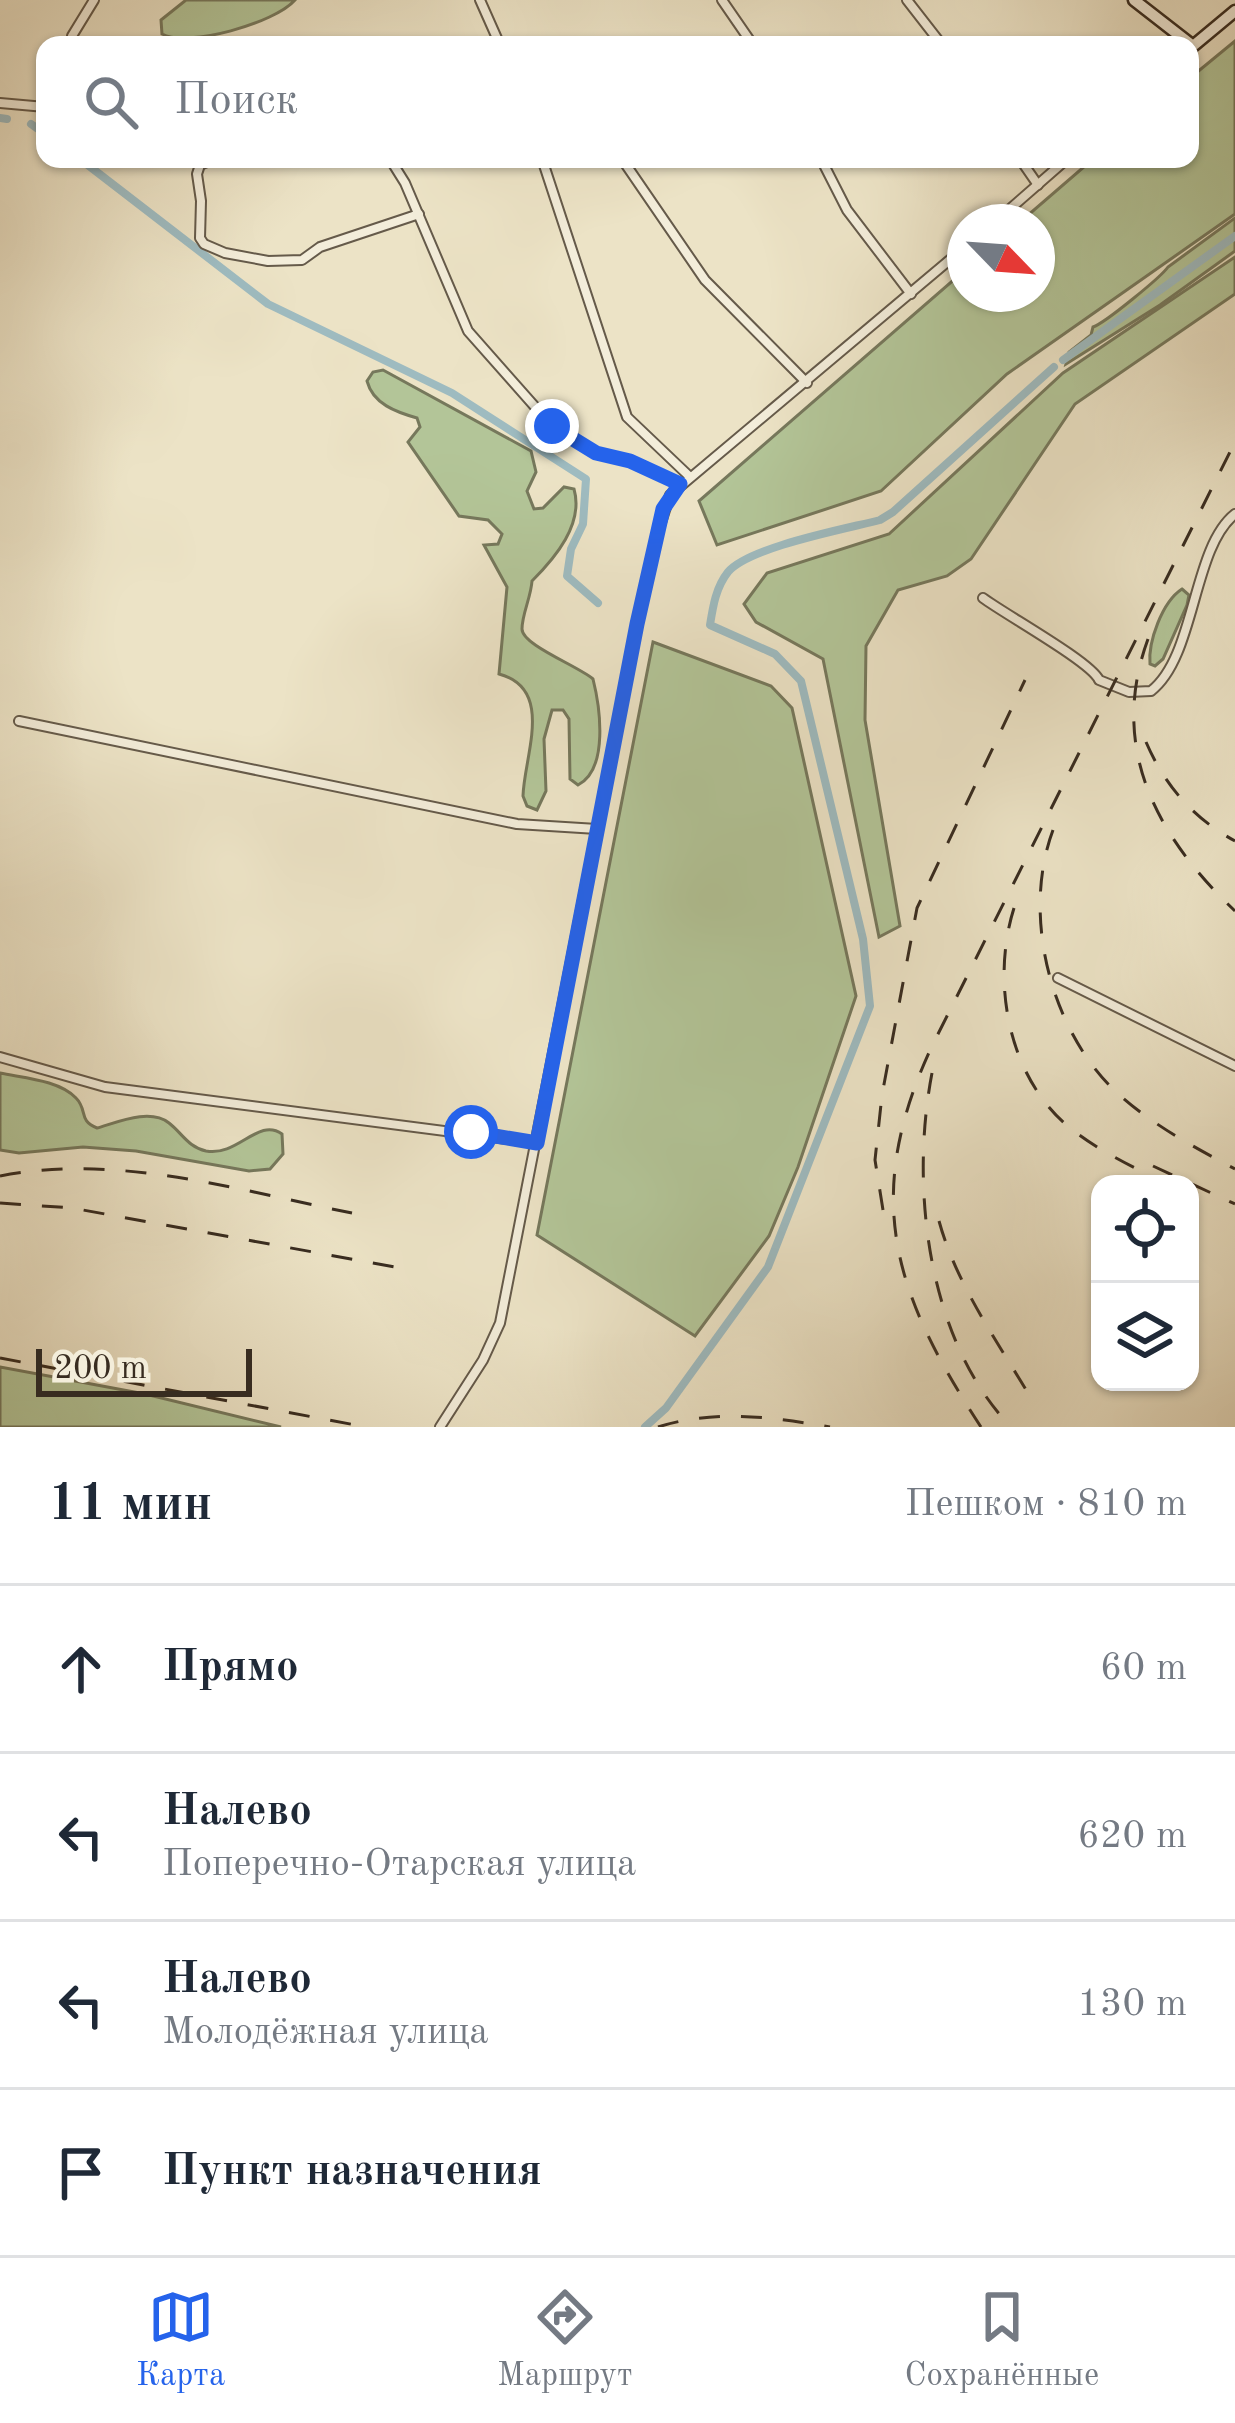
<!DOCTYPE html>
<html lang="ru">
<meta charset="utf-8">
<style>
:root{--surface:#fff;--page:#f6f6f7;--text:#1f2937;--muted:#747a83;--line:#e0e1e3;--accent:#2563eb}
body{margin:0;font-family:"Old Standard TT",serif;background:var(--page);color:var(--text)}
.controls{position:absolute;right:36px;bottom:36px;display:grid;overflow:hidden;border-radius:24px;box-shadow:0 3px 9px #0004}
.controls button{width:108px;height:108px;display:grid;place-items:center;padding:0;border:0;border-bottom:3px solid var(--line);background:var(--surface);color:var(--text);font:60px sans-serif}
.compass{position:absolute;left:947px;top:204px;width:108px;height:108px;border-radius:50%;background:var(--surface);box-shadow:0 3px 9px #0004;rotate:115deg}
.scale{position:absolute;left:36px;bottom:30px;width:216px;box-sizing:border-box;padding-left:12px;border:6px solid #382c20;border-top:0;font-size:33px;line-height:42px;white-space:nowrap;color:#382c20;-webkit-text-stroke:9px #f3edda;paint-order:stroke}
.stop{position:absolute;width:36px;height:36px;margin:-27px;border:9px solid #2563eb;border-radius:50%;background:#fff}
.stop.end{background:#2563eb;border-color:#fff;box-shadow:0 3px 12px #0008}
.list{margin:0;padding:0;list-style:none}
h2{display:flex;justify-content:space-between;align-items:center;height:156px;margin:0;padding:0 48px;font-size:51px}
h2 small{font-size:39px;font-weight:400;color:var(--muted)}
.list li{display:grid;grid-template-columns:78px 1fr auto;gap:36px;align-items:center;box-sizing:border-box;height:168px;padding:0 48px;border-top:3px solid var(--line)}
.list b{display:block;font-size:45px;white-space:nowrap}
.list p{margin:0;font-size:39px;white-space:nowrap;color:var(--muted)}
.list em{font-size:39px;font-style:normal;color:var(--muted)}
.icon{flex:none;width:66px;height:66px;fill:none;stroke:currentColor;stroke-width:2;stroke-linecap:round;stroke-linejoin:round}
.map{position:relative;flex:none;width:1235px;height:1427px;overflow:hidden}
.search{position:absolute;background:var(--surface);box-shadow:0 3px 9px #0004;left:36px;right:36px;top:36px;height:132px;display:flex;align-items:center;gap:30px;box-sizing:border-box;padding:0 42px;border-radius:24px;color:var(--muted);font-size:45px}
.sheet{height:828px;background:var(--surface)}
nav{display:flex;justify-content:space-around;align-items:center;box-sizing:border-box;height:168px;border-top:3px solid var(--line);background:var(--surface);font-size:33px;color:var(--muted)}
nav a{display:grid;justify-items:center;gap:6px}
nav .on{color:var(--accent)}
.map>svg:first-child{display:block}
.green{fill:#b3c598;stroke:#76785c;stroke-width:3}
.lines{fill:none;stroke-linecap:round;stroke-linejoin:round}
.canal{stroke:#9ebbc0;stroke-width:8}
.street-casing{stroke:#655a4a;stroke-width:12}
.secondary-casing{stroke:#382c20;stroke-width:15}
.street{stroke:#f3edda;stroke-width:8}
.secondary{stroke:#f3edda;stroke-width:10}
.rail{stroke:#382c20;stroke-width:3;stroke-dasharray:21 21;stroke-linecap:butt}
.route{stroke:#2563eb;stroke-width:15}
</style>
<div class="map">
<svg width="1235" height="1427" viewBox="0 0 1235 1427">
<rect width="100%" height="100%" fill="#ece3c6"/>
<filter id="stains"><feTurbulence type="fractalNoise" baseFrequency=".00167" numOctaves="4"/><feColorMatrix values="0 0 0 0 .2 0 0 0 0 .09 0 0 0 0 .02 0 0 0 .5 -.17"/></filter>
<radialGradient id="worn" r=".72"><stop offset=".6" stop-color="#630" stop-opacity="0"/><stop offset="1" stop-color="#630" stop-opacity=".3"/></radialGradient>
<!-- green -->
<g class="green">
<path d="M186 0H295C275 23 188 48 162 34L161 20Z"/>
<path d="M1235 41V214L1007 374 881 491 717 545 699 501 965 270V294H1037V222H1020L1093 159H1190V78Z"/>
<path d="M1235 218V251L1160 305 1066 364 1069 352 1091 335 1093 327C1105 323 1161 277 1168 267Z"/>
<path d="M1235 257V294L1075 404 971 559 947 576 898 590 866 646 865 720 900 926 879 937 823 659 756 622 744 604 767 573 889 534 1063 373Z"/>
<path d="M383 370 531 451 536 472 527 491 534 509 543 508 564 487 574 489C584 524 555 558 532 581 531 597 522 614 522 629 522 645 578 666 593 679 600 707 609 769 578 785L570 779 569 719 563 710H552L544 739 546 791 537 810 527 806 523 796C524 756 555 689 499 674L507 587 484 545 498 544 502 534 488 520 459 516 408 442 420 427 417 418C396 412 373 404 367 381L373 372Z"/>
<path d="M1182 589 1189 595 1187 605 1163 659 1155 666 1150 664C1148 642 1162 602 1182 589Z"/>
<path d="M653 642 771 686 792 708 856 996 798 1167 769 1236 695 1336 537 1235Z"/>
<path d="M0 1073C23 1078 59 1080 76 1098 88 1110 78 1121 97 1128 118 1122 150 1108 169 1123 182 1133 188 1147 206 1151 238 1157 258 1117 282 1134L283 1154 270 1169 249 1171 136 1151 83 1147 19 1153 0 1150Z"/>
<path d="M0 1367 145 1394 281 1427H0Z"/>
</g>
<g class="lines">
<!-- canal -->
<g class="canal">
<path d="M0 118 7 119"/>
<path d="M31 124 45 134"/>
<path d="M80 159 268 304 452 393 586 479 583 524 571 549 567 576 598 603"/>
<path d="M1063 360 1235 236"/>
<path d="M645 1427 666 1408 768 1267 870 1006 863 939 801 681 775 654 710 625C713 606 716 587 728 572 749 547 845 529 880 520L893 512 1054 367"/>
</g>
<defs>
<g id="street">
<path d="M480 0 500 45"/>
<path d="M722 0 753 45"/>
<path d="M907 0 942 45"/>
<path d="M71 45 72 36 94 0"/>
<path d="M0 103 45 107"/>
<path d="M214 159 200 165 197 174 201 201 200 238 204 244 225 253 268 261 302 260 320 247 419 214"/>
<path d="M390 159 405 183 468 331 552 426 597 453 630 461 680 484"/>
<path d="M542 159 627 417 689 476"/>
<path d="M622 159 705 280 807 383"/>
<path d="M821 159 847 210 911 294"/>
<path d="M1020 159 1038 185"/>
<path d="M995 222 1067 159"/>
<path d="M983 598C1006 615 1091 662 1099 680L1129 692 1151 691C1196 656 1192 548 1235 514"/>
<path d="M19 721 517 824 597 829"/>
<path d="M1058 978 1235 1066"/>
<path d="M0 1057 105 1087 537 1143"/>
<path d="M440 1427 483 1360 500 1323 637 624 656 538 670 495 965 247"/>
</g>
<path id="secondary" d="M1134 0 1193 46 1235 11"/>
</defs>
<!-- street casing -->
<use href="#street" class="street-casing"/>
<!-- secondary casing -->
<use href="#secondary" class="secondary-casing"/>
<!-- street -->
<use href="#street" class="street"/>
<!-- secondary -->
<use href="#secondary" class="secondary"/>
<!-- rail -->
<g class="rail">
<path d="M1148 639C1108 748 1157 837 1235 911"/>
<path d="M1146 742C1165 786 1193 818 1235 841"/>
<path d="M1053 830C1022 913 1049 1025 1112 1088 1147 1122 1192 1146 1235 1169"/>
<path d="M1014 908C990 984 1009 1085 1078 1134 1105 1154 1137 1169 1167 1184"/>
<path d="M932 1073C910 1187 927 1340 1011 1427"/>
<path d="M1153 1166 1235 1204"/>
<path d="M0 1176C118 1153 236 1190 352 1213"/>
<path d="M0 1203 72 1208 395 1267"/>
<path d="M883 1210 875 1160 882 1095 917 908 1025 680"/>
<path d="M939 1221C956 1283 995 1338 1028 1393"/>
<path d="M0 1358 366 1427"/>
<path d="M658 1427C715 1409 772 1417 830 1427"/>
<path d="M981 1427C894 1294 861 1198 932 1046L1235 442"/>
</g>
</g>
<g class="lines">
<!-- route -->
<path class="route" d="M471 1132 537 1143 637 624 663 509 680 484 630 461 596 453 552 426"/>
</g>
<rect width="100%" height="100%" filter="url(#stains)"/>
<rect width="100%" height="100%" fill="url(#worn)"/>
</svg>
<div class="controls">
<button><svg class="icon" aria-label="locate" viewBox="0 0 24 24"><circle cx="12" cy="12" r="6"/><path d="M12 2v4M12 18v4M2 12h4M18 12h4"/></svg></button>
<button><svg class="icon" aria-label="layers" viewBox="0 0 24 24"><path d="M12 4l9 5-9 5-9-5zM3 14l9 5 9-5"/></svg></button>
</div>
<svg class="compass" viewBox="-18 -18 36 36"><path d="M0-13l5 13h-10z" fill="#e53935"/><path d="M0 13l5-13h-10z" fill="#747a83"/></svg>
<div class="scale">200 m</div>
<div class="stop" style="left:471px;top:1132px"></div>
<div class="stop end" style="left:552px;top:426px"></div>
<div class="search"><svg class="icon" aria-label="search" viewBox="0 0 24 24"><circle cx="10" cy="10" r="6"/><path d="M15 15l6 6"/></svg>Поиск</div>
</div>
<section class="sheet">
<h2>11 мин<small>Пешком · 810 m</small></h2>
<ul class="list">
<li><svg class="icon" aria-label="ahead" viewBox="0 0 24 24"><path d="M12 20V5M6 11l6-6 6 6"/></svg><div><b>Прямо</b></div><em>60 m</em></li>
<li><svg class="icon" aria-label="left" viewBox="0 0 24 24"><path d="M17 20v-9H6M10 6l-5 5 5 5"/></svg><div><b>Налево</b><p>Поперечно-Отарская улица</p></div><em>620 m</em></li>
<li><svg class="icon" aria-label="left" viewBox="0 0 24 24"><path d="M17 20v-9H6M10 6l-5 5 5 5"/></svg><div><b>Налево</b><p>Молодёжная улица</p></div><em>130 m</em></li>
<li><svg class="icon" aria-label="arrive" viewBox="0 0 24 24"><path d="M6 21V4h12l-3 4 3 4H6"/></svg><div><b>Пункт назначения</b></div></li>
</ul>
</section>
<nav>
<a class="on"><svg class="icon" aria-label="map" viewBox="0 0 24 24"><path d="M3 6l6-2 6 2 6-2v14l-6 2-6-2-6 2zM9 4v14M15 6v14"/></svg>Карта</a>
<a><svg class="icon" aria-label="directions" viewBox="0 0 24 24"><path d="M12 3l9 9-9 9-9-9zM9 14v-3h6M13 9l2 2-2 2"/></svg>Маршрут</a>
<a><svg class="icon" aria-label="saved" viewBox="0 0 24 24"><path d="M7 4h10v16l-5-4-5 4z"/></svg>Сохранённые</a>
</nav>
